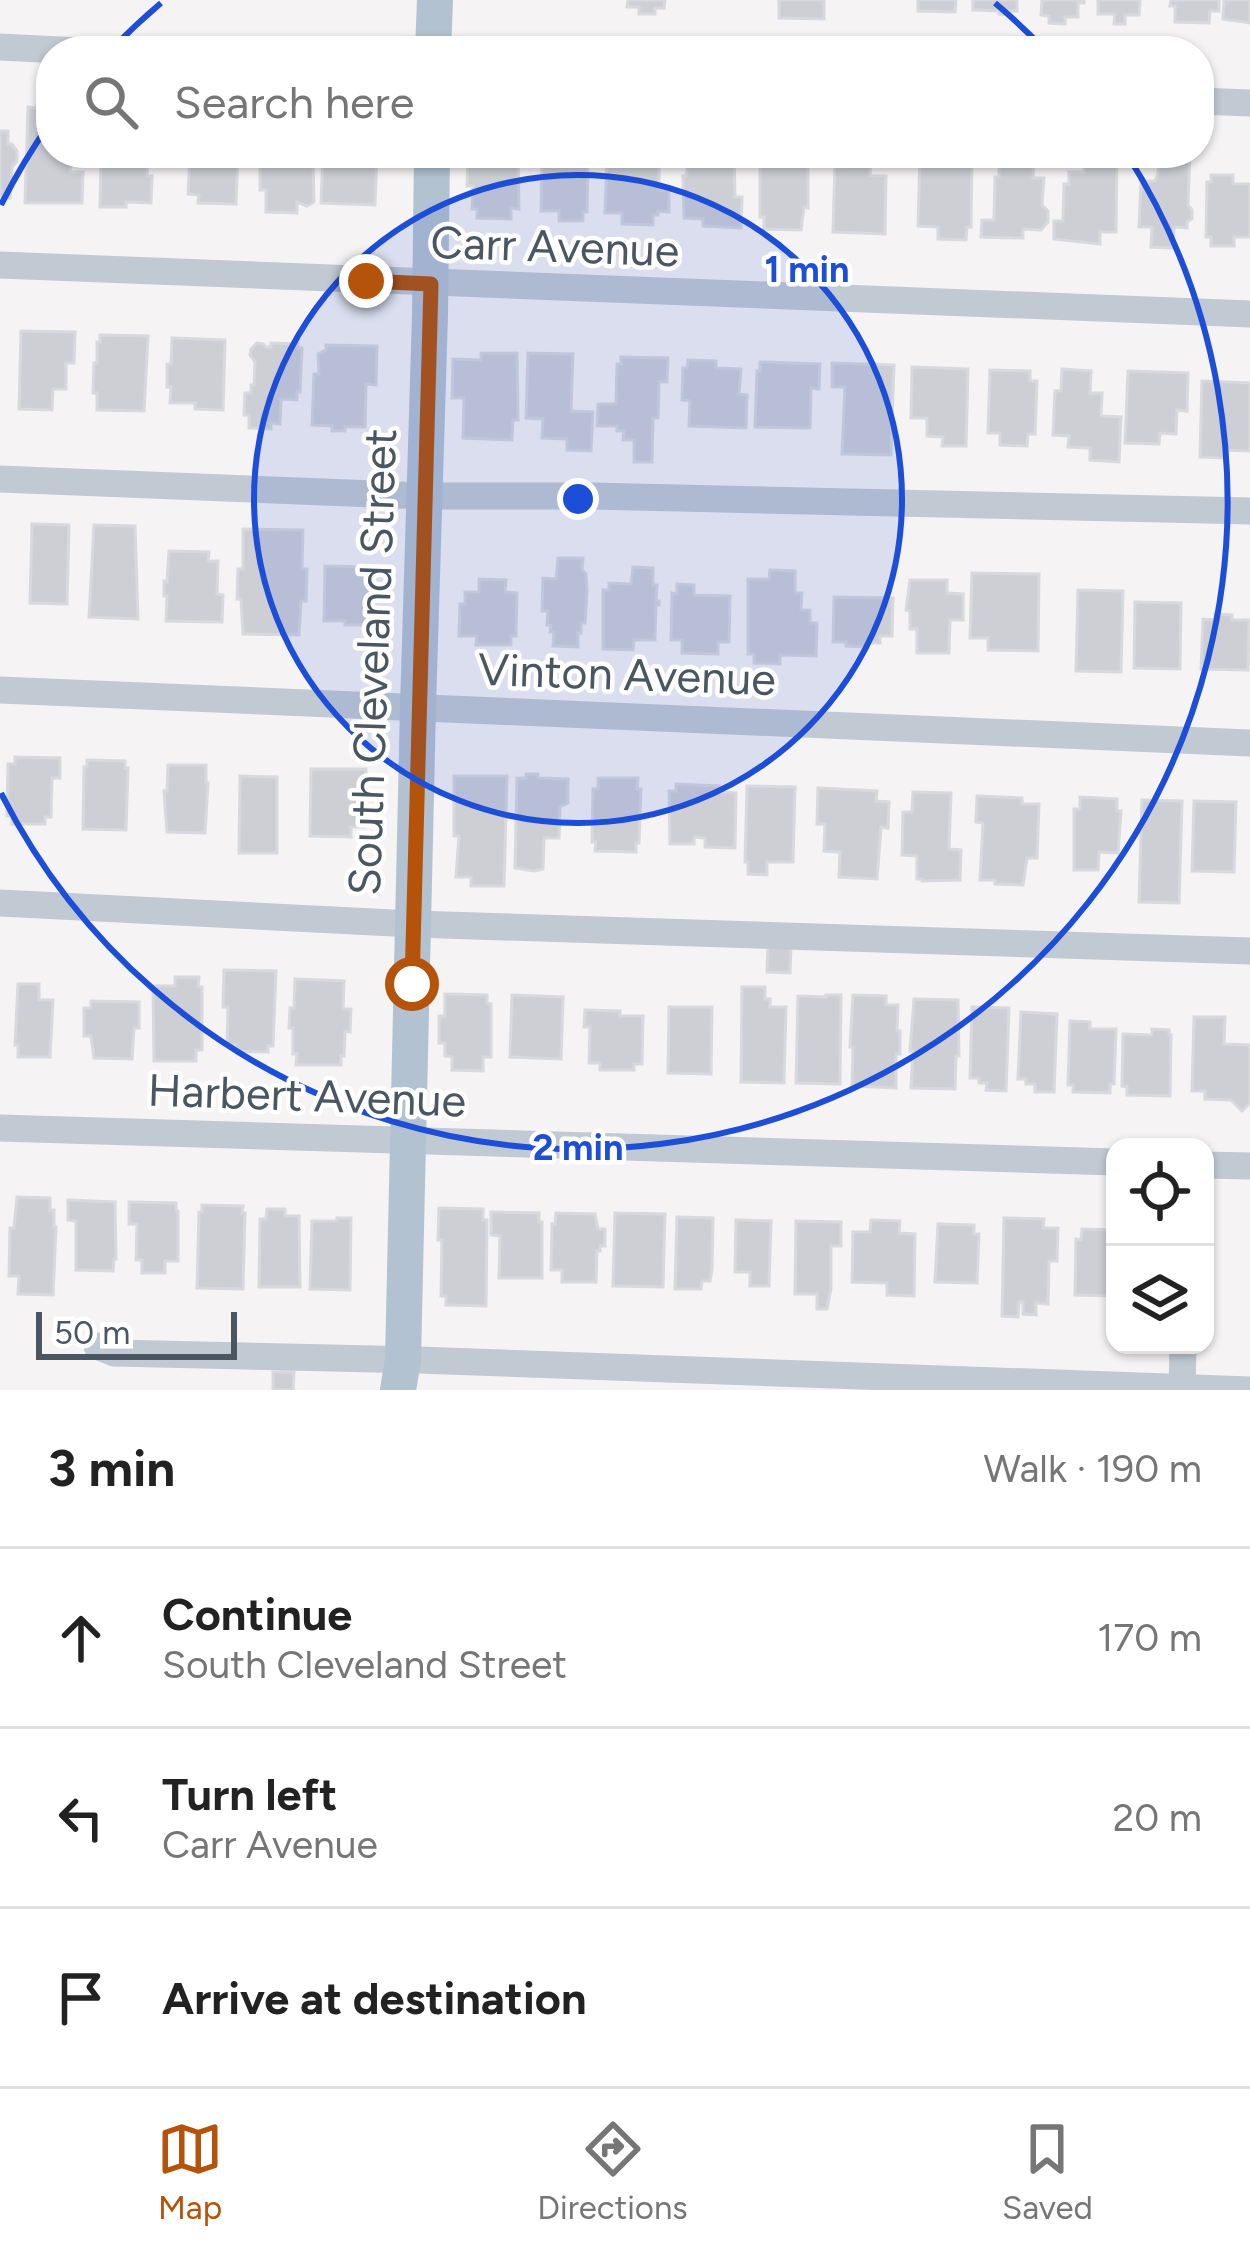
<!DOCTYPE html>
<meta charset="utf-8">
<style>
:root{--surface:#fff;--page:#f6f6f6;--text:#222;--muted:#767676;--line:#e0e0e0;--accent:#b45309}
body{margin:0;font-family:Figtree,sans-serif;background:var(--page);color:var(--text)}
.controls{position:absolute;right:36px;bottom:36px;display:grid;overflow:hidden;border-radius:24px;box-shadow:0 3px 9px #0004}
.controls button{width:108px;height:108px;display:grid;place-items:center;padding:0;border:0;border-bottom:3px solid var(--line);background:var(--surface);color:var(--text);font:60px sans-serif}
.scale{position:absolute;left:36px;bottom:30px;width:201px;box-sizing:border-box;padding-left:12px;border:6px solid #4a5661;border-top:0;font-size:33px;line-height:42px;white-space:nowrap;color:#4a5661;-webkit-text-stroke:9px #fff;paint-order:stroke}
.stop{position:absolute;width:36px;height:36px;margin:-27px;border:9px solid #b45309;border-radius:50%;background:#fff}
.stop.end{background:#b45309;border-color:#fff;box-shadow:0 3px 12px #0008}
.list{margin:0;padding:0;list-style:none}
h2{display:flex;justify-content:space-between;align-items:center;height:156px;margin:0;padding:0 48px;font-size:51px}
h2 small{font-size:39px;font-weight:400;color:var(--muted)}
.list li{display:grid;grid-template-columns:78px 1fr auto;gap:36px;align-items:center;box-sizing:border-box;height:180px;padding:0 48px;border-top:3px solid var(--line)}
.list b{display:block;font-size:45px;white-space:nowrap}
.list p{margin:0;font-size:39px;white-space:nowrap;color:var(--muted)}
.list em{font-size:39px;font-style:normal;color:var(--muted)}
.icon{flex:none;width:66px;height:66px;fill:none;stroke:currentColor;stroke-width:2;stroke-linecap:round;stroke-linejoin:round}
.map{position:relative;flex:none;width:1250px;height:1390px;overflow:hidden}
.search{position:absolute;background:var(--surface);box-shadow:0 3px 9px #0004;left:36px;right:36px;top:36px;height:132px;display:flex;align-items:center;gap:30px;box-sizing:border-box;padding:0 42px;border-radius:48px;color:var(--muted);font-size:45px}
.sheet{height:696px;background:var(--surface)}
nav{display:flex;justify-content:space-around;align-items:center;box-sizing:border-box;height:168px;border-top:3px solid var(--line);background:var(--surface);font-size:33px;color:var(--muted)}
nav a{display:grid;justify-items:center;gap:6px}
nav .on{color:var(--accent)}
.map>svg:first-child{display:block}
.building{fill:#cdcfd5;stroke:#d7d9de;stroke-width:3}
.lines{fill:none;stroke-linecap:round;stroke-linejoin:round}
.minor{stroke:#c1cad2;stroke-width:27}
.major{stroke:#b3c2d1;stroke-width:36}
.route{stroke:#b45309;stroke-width:15}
.ring{fill:none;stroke:#1d4ed8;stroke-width:6}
.labels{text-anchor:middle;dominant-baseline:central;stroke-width:9;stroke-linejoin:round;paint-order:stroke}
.street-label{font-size:45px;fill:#4a5661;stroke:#fff}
.centre{fill:#1d4ed8;stroke:#fff;stroke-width:6}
.ring-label{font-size:36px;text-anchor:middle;font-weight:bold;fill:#1d4ed8;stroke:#fff;stroke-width:9;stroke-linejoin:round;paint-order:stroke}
</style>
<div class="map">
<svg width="1250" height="1390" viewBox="0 0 1250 1390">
<rect width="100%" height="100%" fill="#f5f3f3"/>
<!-- building -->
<g class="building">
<path d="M628 0H665L664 8H655V14H639V7H627Z"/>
<path d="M779 0H824V19L779 18Z"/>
<path d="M918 0H956L955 12 918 11Z"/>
<path d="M973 0H1017V11H1010V15L999 14V11L973 10Z"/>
<path d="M1042 0H1084V3H1078V17H1065V24L1049 23V16L1041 15Z"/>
<path d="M1098 0H1140L1139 15H1125V24H1114L1115 14H1098Z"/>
<path d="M1171 0H1219V11H1210L1209 23 1175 22V6H1170Z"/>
<path d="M1224 0H1250V23L1223 19Z"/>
<path d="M37 105 51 106V153H76V156H70V172H83L82 203H25L28 107 37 108Z"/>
<path d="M0 131H8V144H12L17 151V161L12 167 10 198H0Z"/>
<path d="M101 153H148L147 176H152L151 203 126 202V207H100Z"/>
<path d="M198 153H238L236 204 198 203 199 195 188 194 190 158H198Z"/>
<path d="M264 153H299V162H313L314 202 307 206 297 202V213L266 212V190H260V159H264Z"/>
<path d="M323 153H377L375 205 321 203Z"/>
<path d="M468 153H518L519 209 511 208V219L477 218V209H472L473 186H467Z"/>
<path d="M557 153H583V162L588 165 587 212H583V221H559V211H541L542 159H557Z"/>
<path d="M603 153H659V190H669V212L658 211V215H653V225L622 224V213H605L607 160H603Z"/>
<path d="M687 153 734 154 735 197H742L741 228 703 226V219L684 218 683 176H686L687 171Z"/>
<path d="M760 153H807L808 155V208L804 207 801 230 764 229V217H760Z"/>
<path d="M844 153H871L870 176H886L885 234 833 232 835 167H844Z"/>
<path d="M1084 153H1117L1116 232H1100V244L1054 239V221H1063L1064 184H1069V172H1084Z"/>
<path d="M1159 153H1190L1188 205 1192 210V219L1187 222V228L1174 227 1173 248 1151 247 1152 227H1139L1141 181H1155L1158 174Z"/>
<path d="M999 156 1034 158 1033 178H1044L1042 205 1048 211V222L1041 230 1023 229V238L981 237 982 220H994L995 177H999Z"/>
<path d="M920 157 972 159 971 227H967L966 240 938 239V227L918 226Z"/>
<path d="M1211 175H1233V184H1250V237H1234V246H1211V237H1206L1207 182H1211Z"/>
<path d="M21 331 75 332 74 363H66V389H53L52 410 19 409Z"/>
<path d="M100 335 148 336 144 411 97 410V393H93L94 363H97V342H100Z"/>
<path d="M172 338 225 340 223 410 195 409V403H170L171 387H167V364H171Z"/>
<path d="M257 343 263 344 266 347H271V343L298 344V348H302L300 392 297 391V400L281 399 280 424 271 423V429L249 428V415H244L245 393H251V385H254L255 362 250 355 251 349Z"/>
<path d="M326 345 377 346 376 385 366 384 365 427H345V431H332V426L312 425 314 374H319L318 354 326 350Z"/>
<path d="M481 353H517L518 420H513L512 440 463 438 464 398H452L453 359 481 360Z"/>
<path d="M528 353 573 354 571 411 593 412 591 451 567 450V439L542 438 543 419 526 418Z"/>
<path d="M621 357 668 358 667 382H659L658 418H653L652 462H634V440H623L624 431H617V426H597L598 404H616L617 364H621Z"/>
<path d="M688 360 716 361V368L741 369 739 394 747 395 746 428 689 426 690 401 682 400 683 368H687Z"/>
<path d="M760 362 820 364 819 389 811 388 810 428 755 427 757 371H760Z"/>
<path d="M832 363 894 365 891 455 842 454 845 387H832Z"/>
<path d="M912 367 968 369 966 446H942L943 437 927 436V418H911Z"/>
<path d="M1062 369 1091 371 1090 393H1102L1101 416 1121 417 1119 462 1090 460V448L1068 447 1069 436 1053 435 1055 391H1061Z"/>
<path d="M990 370 1030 371V381H1037L1035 434H1028L1027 446 1000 445V433H988Z"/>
<path d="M1128 371 1188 373 1187 411 1177 410 1176 434 1160 433 1159 444 1125 443Z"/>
<path d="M1202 381 1250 383V451L1224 450V458L1200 457Z"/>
<path d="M32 524 69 525 67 604 30 603Z"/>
<path d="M94 525 135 526 138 619 89 617Z"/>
<path d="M243 529 303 530 302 569H307L306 601H301L299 635 243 634 241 599H237L238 569H243Z"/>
<path d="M169 551 209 552 208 561H218L217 594 223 595 222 622 166 621 167 596H164V581L167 582Z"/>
<path d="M558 558H583L582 570 586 574 587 591 585 623H581V633H578V647L553 646 554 632H550L551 625H547L548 611H542L543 578 556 579Z"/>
<path d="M325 566 369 567V625H345V621H324Z"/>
<path d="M633 567 653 568V585H657L656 601H659V605H656L655 640H634L633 650 603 649V590H609V583L631 584Z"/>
<path d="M770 570 795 571V593H802L801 610H810V623H817L816 656 780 655V664L754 663V654H748V579H769Z"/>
<path d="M972 573 1039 574 1038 651 988 650V638H970Z"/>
<path d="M479 579 506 580 505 592 517 593 516 636H511V645H476L477 636H459L460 604H465V592H479Z"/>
<path d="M910 580H947V593L963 594V620H950L949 653H917V629H910V611L906 610Z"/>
<path d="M677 584 694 585V595L730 596 729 642H718V654L682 653V640H671L672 593 677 594Z"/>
<path d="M1078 590 1123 591 1121 672 1076 671Z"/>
<path d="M834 597 893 598 892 636H880V643H867L866 647 846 646V642H833Z"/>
<path d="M1135 602 1181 603 1180 669 1134 668Z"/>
<path d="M1215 614 1232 615V620H1249L1248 670 1201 669 1203 619 1215 620Z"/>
<path d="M15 757 60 758V778H52L51 817H45V824H12V816H7L8 764H15Z"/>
<path d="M87 760 125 761V768H128L126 830 83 829 84 767H87Z"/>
<path d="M168 765H206V783H208L205 833 167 832 164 791H167Z"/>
<path d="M311 769H366L365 827H351V837L310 836Z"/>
<path d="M526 774H538V778L568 779V803L560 807 559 838H544L543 869 534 871 515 868 517 778H526Z"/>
<path d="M240 776 277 777V853H239Z"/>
<path d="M454 776H507L504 886H471V877H456L459 836H454Z"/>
<path d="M598 778H638L637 789H641L639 843H636V852L595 851 596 842H592L593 789H598Z"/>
<path d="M676 784 719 786V792L736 793 735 848 705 847V838L694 837V844H670L669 791H676Z"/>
<path d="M747 786 795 787 793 862H767V875L748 874V862H745Z"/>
<path d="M818 788 877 791 876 801 889 802 888 828 881 827 877 879 839 877 840 852 824 851 825 824H817Z"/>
<path d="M913 792 951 793 949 849 961 850 960 880 922 881V879H917V856L902 855 903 812H912Z"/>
<path d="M977 796 1022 798V804H1039L1037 858H1027L1023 885 995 884V880H980L983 823 976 822Z"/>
<path d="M1080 797 1117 799V811H1121L1118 853 1099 852 1098 870H1074V809H1080Z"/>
<path d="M1142 800 1182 801 1179 903 1139 902Z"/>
<path d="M1194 801 1236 802 1234 872 1192 871Z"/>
<path d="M768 946 791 947 790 973 767 972Z"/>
<path d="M224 970 276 971 273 1046H268V1052L235 1051V1045H227L228 1007H223Z"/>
<path d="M175 977H199L198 987H202V1050H196V1061H154L153 986H175Z"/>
<path d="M295 979 344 981 343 1009H351L350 1032 345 1031 344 1056H341V1065H296L297 1054H293V1028H289L290 1008H294Z"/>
<path d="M18 984H39V1000H53L50 1057H18V1045H15Z"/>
<path d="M742 987H765V999H770V1007H786L784 1083 741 1082Z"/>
<path d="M445 994 487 995V1003L491 1004V1057H483V1071L452 1070V1057L445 1056V1043H439V1016H445Z"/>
<path d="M512 995 563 997 561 1059 510 1057Z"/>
<path d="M826 995H841L840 1084 796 1083 798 996 826 997Z"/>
<path d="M853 995 886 996V1005H898L897 1031H900V1054H896V1088L852 1086 853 1047H850Z"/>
<path d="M914 999 958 1000 959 1056H956L955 1089 911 1088 913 1051H910Z"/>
<path d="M91 1001 139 1002V1028H134L132 1059 94 1058 91 1036H84V1008H91Z"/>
<path d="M669 1007H712L711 1074 668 1073Z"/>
<path d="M972 1007 1009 1008 1006 1091 986 1090 987 1083H979V1078H970Z"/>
<path d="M585 1010 620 1011V1016H643L642 1064H634V1070H600V1063H589L590 1027H584Z"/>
<path d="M1021 1012 1057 1014 1054 1092H1035V1084H1026V1079H1018Z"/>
<path d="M1194 1017H1225L1224 1044 1250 1045V1103L1242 1111 1231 1100 1205 1099V1091H1192Z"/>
<path d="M1070 1021 1090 1022V1029H1116L1114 1084H1110V1093L1073 1092V1085H1068Z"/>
<path d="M1152 1029 1169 1030V1035H1171L1170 1096 1127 1095V1087L1122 1086 1123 1034 1152 1035Z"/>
<path d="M17 1197 50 1198V1210H54V1227H56L53 1295 18 1294 19 1276H9L10 1228H14Z"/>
<path d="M68 1200 115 1202 116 1259H114L113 1271 76 1270V1221L68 1220Z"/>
<path d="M129 1202 176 1203V1211H178V1261H165V1273H142V1260H136L137 1224H129Z"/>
<path d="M202 1205 243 1206 242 1213H245L243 1289 197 1288 199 1212H202Z"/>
<path d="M439 1208 483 1209V1220H487L486 1306 446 1305V1296H441L442 1240H438Z"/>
<path d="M267 1209H285V1216H299L300 1287H259L260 1219H266Z"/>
<path d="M491 1212 539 1213V1222H542V1278H499L500 1236 491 1235Z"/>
<path d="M556 1213 595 1214 598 1229H605V1246H600V1251H597L596 1282H562V1270H551L552 1224H555Z"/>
<path d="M615 1213 665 1214 663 1287 613 1286Z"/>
<path d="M677 1217 713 1218 712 1269 710 1281H702L701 1289H675Z"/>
<path d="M337 1218H351L350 1290 310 1289 312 1221H337Z"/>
<path d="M1004 1218 1044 1219 1043 1228H1058L1057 1261H1049L1048 1304 1036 1303V1315L1023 1314V1302H1019L1018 1317 1002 1316Z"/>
<path d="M736 1220 771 1221 769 1286H750V1272H735Z"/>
<path d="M871 1220 900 1221 899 1233 915 1234 914 1296 887 1295V1283L852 1282 853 1232H870Z"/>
<path d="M796 1221 841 1222V1246H831V1288L827 1309H817V1294H795Z"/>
<path d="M938 1224 974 1225V1234H979L977 1283 935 1282Z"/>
<path d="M1082 1229 1115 1230V1296L1075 1295 1076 1239 1081 1240Z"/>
<path d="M273 1372H294L293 1390H273Z"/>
</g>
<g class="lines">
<!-- minor -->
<g class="minor">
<path d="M0 47 80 51"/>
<path d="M1199 101 1250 103"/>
<path d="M0 265 1250 314"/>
<path d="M0 479 424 496H591L1250 511"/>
<path d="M0 690 1250 743"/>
<path d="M0 903 413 924 1250 951"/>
<path d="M0 1128 1115 1162"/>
<path d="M1205 1165 1250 1166"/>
<path d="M97 1346 114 1353 418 1360 1250 1390"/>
<path d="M1182 1390 1183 1345"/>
</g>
<!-- major -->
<g class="major">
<path d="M433 51 435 0"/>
<path d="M398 1390 403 1360 418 707 430 315 432 153"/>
</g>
</g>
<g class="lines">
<!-- route -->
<path class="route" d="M366 281 431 284 412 984"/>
</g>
<!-- distance rings -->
<circle cx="578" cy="499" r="324" fill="#1d4ed8" fill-opacity=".12"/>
<g class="ring">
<circle cx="578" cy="499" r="324"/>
<path d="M1 205A648 648 0 0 1 50 123M112 49A648 648 0 0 1 161 3M995 3A648 648 0 0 1 1044 49M1128 156A648 648 0 1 1 1 793"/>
</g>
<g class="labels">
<!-- street labels -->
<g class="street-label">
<text transform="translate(555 246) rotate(2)">Carr Avenue</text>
<text transform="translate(372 662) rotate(-88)">South Cleveland Street</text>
<text transform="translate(627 674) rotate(2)">Vinton Avenue</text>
<text transform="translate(307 1095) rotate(2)">Harbert Avenue</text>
</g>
</g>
<circle cx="578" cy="499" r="18" class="centre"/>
<g class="ring-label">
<text x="807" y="282">1 min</text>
<text x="578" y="1160">2 min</text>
</g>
</svg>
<div class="controls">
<button><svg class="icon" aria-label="locate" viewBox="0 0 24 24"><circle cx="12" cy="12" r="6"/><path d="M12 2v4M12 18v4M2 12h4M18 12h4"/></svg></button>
<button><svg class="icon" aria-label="layers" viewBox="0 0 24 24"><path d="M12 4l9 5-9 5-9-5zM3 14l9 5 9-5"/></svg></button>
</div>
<div class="scale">50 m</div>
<div class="stop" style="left:412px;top:984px"></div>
<div class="stop end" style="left:366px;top:281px"></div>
<div class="search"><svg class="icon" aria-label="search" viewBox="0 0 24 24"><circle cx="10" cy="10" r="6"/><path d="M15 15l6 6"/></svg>Search here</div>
</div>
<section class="sheet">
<h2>3 min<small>Walk · 190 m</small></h2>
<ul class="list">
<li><svg class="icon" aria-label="ahead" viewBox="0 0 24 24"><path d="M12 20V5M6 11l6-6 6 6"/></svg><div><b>Continue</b><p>South Cleveland Street</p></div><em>170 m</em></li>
<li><svg class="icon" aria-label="left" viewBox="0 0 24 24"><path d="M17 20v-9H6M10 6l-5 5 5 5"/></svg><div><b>Turn left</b><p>Carr Avenue</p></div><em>20 m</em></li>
<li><svg class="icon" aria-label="arrive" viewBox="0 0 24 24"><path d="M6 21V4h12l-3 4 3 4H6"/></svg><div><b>Arrive at destination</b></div></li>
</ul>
</section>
<nav>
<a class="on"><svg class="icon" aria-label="map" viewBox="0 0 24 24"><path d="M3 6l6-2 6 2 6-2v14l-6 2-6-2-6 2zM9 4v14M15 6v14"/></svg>Map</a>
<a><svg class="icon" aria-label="directions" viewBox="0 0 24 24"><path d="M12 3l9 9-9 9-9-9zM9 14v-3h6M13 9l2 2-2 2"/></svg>Directions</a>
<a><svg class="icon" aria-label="saved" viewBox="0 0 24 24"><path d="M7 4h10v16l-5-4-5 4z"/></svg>Saved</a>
</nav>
